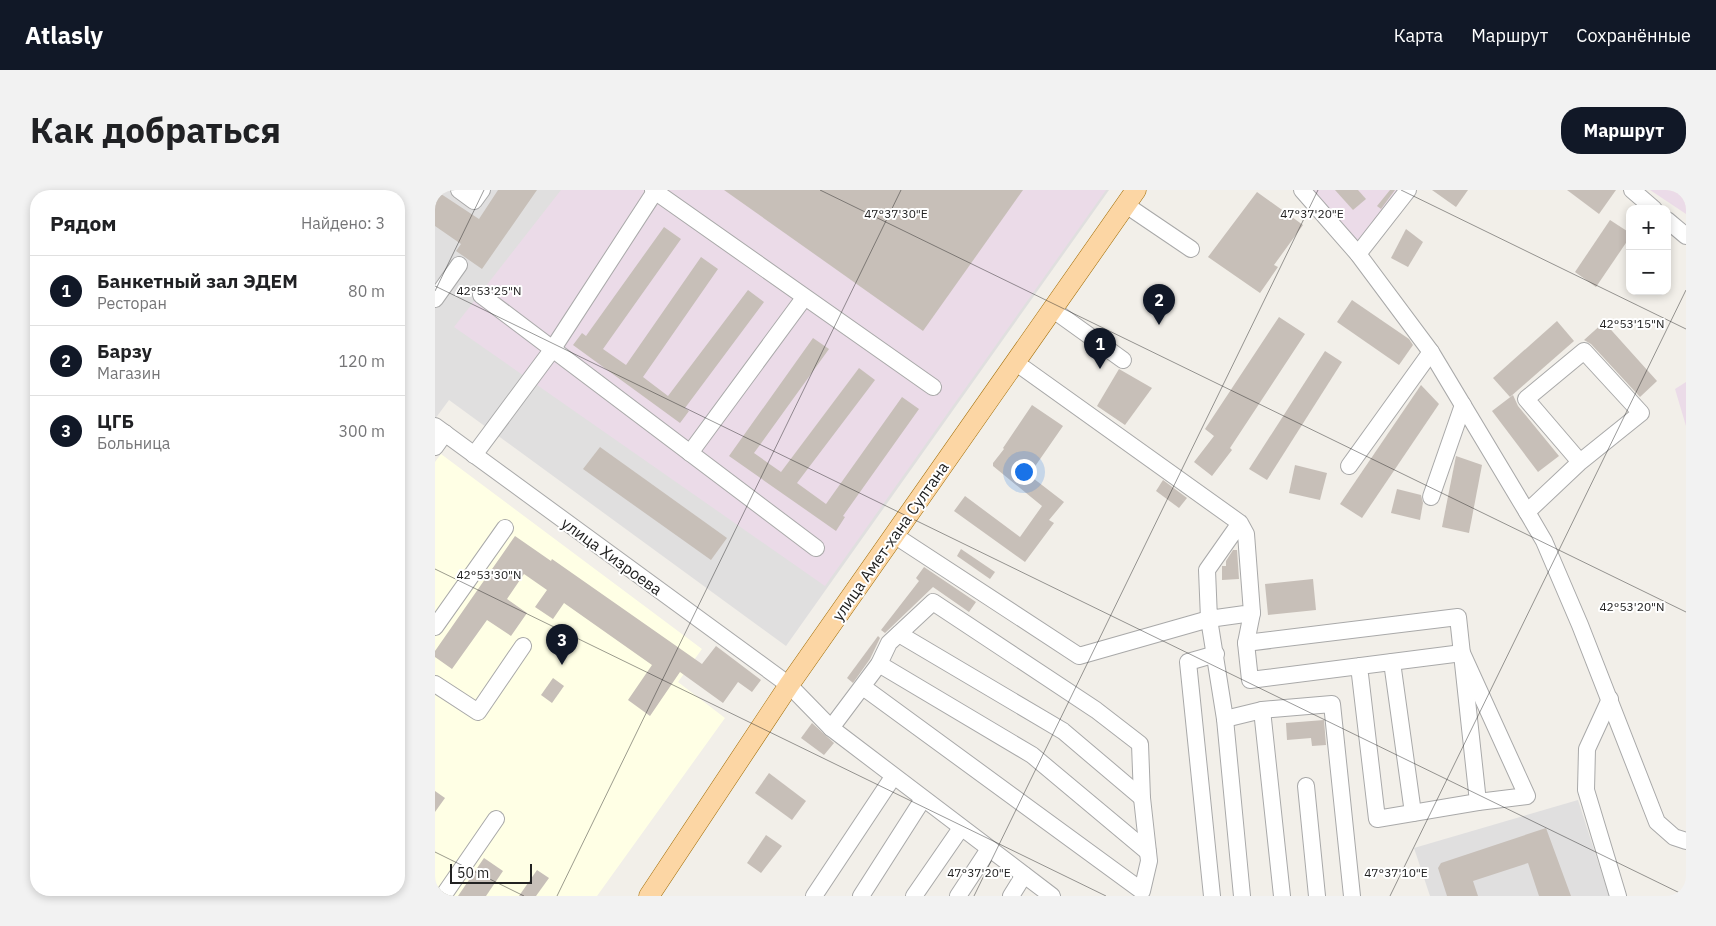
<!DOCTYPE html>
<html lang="ru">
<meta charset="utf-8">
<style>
:root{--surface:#fff;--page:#f2f2f2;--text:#202124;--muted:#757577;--line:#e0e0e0;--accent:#111827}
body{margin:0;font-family:"IBM Plex Sans",sans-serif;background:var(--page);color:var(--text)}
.controls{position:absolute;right:15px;top:15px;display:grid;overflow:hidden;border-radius:10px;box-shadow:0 2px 8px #0003}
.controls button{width:45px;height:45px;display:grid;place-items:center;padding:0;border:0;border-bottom:1px solid var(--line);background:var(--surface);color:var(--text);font:25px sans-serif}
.scale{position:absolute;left:15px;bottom:12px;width:82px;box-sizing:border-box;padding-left:5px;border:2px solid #222;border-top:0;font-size:14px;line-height:18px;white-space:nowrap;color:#222;-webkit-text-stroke:4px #fff;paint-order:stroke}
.you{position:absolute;left:588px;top:281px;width:18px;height:18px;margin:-12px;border:4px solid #fff;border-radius:50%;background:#1a73e8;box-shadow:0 0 0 8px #1a73e833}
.badge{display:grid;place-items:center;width:32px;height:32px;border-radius:50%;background:var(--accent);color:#fff;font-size:16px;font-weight:700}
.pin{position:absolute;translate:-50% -41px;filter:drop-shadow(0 1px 2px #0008)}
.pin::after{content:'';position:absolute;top:26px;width:18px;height:15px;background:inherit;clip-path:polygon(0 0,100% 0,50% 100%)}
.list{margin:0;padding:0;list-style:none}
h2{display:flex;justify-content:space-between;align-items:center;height:65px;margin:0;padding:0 20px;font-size:21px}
h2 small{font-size:16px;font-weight:400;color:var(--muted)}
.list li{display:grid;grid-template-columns:32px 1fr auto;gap:15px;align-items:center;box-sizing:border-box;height:70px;padding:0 20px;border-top:1px solid var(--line)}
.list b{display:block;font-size:19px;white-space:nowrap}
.list p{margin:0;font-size:16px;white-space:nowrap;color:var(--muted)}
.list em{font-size:16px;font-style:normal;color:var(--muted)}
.map{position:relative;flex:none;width:1251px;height:706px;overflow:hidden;border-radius:20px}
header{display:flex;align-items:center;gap:30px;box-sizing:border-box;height:70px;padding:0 25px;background:var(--accent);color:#fff}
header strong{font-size:24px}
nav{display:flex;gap:28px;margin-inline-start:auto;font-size:18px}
.intro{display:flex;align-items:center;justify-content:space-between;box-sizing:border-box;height:120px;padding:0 30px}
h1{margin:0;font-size:35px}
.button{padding:12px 22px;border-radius:20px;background:var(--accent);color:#fff;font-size:18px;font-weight:700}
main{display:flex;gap:30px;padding:0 30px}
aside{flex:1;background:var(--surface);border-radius:20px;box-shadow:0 2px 8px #0003}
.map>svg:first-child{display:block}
.residential{fill:#e0dfdf}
.industrial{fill:#ebdbe8}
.education{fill:#ffffe5}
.building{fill:#c7bfb8}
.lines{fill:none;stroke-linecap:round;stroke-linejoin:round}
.minor-casing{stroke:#a9a9a9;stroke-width:18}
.major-casing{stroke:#a06b00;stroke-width:21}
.minor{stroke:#fff;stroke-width:16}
.major{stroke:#fcd6a4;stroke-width:20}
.ticks{fill:none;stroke:#222;stroke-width:1;stroke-opacity:0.45}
.labels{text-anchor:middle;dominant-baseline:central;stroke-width:4;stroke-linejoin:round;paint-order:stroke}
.street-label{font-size:16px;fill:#222;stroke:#fff}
.ticks-label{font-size:12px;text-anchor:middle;fill:#222;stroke:#fff;stroke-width:4;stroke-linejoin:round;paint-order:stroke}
</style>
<header>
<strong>Atlasly</strong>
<nav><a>Карта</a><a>Маршрут</a><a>Сохранённые</a></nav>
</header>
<div class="intro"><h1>Как добраться</h1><a class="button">Маршрут</a></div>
<main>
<aside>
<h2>Рядом<small>Найдено: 3</small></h2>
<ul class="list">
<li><span class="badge">1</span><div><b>Банкетный зал ЭДЕМ</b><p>Ресторан</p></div><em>80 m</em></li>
<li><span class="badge">2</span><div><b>Барзу</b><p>Магазин</p></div><em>120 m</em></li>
<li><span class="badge">3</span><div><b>ЦГБ</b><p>Больница</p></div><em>300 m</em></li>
</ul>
</aside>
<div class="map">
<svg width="1251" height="706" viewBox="0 0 1251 706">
<rect width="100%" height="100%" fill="#f2efe9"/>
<!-- residential -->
<g class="residential">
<path d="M0 0H674L351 456 14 210 0 229Z"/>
<path d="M1143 610 1174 706H995L979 658Z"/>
</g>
<!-- industrial -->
<g class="industrial">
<path d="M126 0H671L390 396 19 137Z"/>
<path d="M865 0H964L918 63Z"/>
<path d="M1215 0H1251V24Z"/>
<path d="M1251 192V236L1240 199Z"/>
</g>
<!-- education -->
<path class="education" d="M6 264 267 459 243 492 290 528 162 706H0V272Z"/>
<!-- building -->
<g class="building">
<path d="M0 0 44 29 63 0H102L47 79 21 61 26 54 0 36Z"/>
<path d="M289 0H588L488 141Z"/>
<path d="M900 0H923L931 9 918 20Z"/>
<path d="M955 0H960L946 19 942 16Z"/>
<path d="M997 0H1033L1021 17Z"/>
<path d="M1132 0H1181L1164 24Z"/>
<path d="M822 2 868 35 839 75 843 77 825 103 773 67Z"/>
<path d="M1175 30 1195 43V47L1161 97 1140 82Z"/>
<path d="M229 37 246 49 168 159 191 175 266 67 283 79 208 187 233 206 313 100 329 112 250 218 254 221 245 233 138 155 147 143 151 146Z"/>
<path d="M971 39 988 52 973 77 956 68Z"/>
<path d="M917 110 974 149 978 155 964 175 902 132Z"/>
<path d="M844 127 870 144 795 258 797 260 777 286 759 272 779 246 770 239Z"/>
<path d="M1122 131 1139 151 1075 207 1058 188Z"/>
<path d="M1169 132 1222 191 1205 207 1156 154 1149 150Z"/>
<path d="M378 148 394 159 319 263 346 282 424 178 440 190 362 293 391 314 467 207 484 219 408 326 410 327 401 341 294 266Z"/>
<path d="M890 161 907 172 832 290 814 279Z"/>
<path d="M684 179 717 198 690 235 662 216Z"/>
<path d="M986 195 1004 214 927 328 905 314Z"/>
<path d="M1078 205 1083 216 1124 266 1103 282 1057 221Z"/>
<path d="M597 215 628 236 594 285 629 312 614 330 619 333 590 372 519 321 530 306 585 347 607 316 558 276V273L569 259 568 258Z"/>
<path d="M165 257 292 348 276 370 148 279Z"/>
<path d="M1021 266 1047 275 1034 343 1007 337Z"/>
<path d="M860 275 892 283 885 310 854 303Z"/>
<path d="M728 290 752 308 744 318 721 301Z"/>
<path d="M962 299 986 305 988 313 985 330 956 323Z"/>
<path d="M80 346 116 371 117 369 267 474 281 456 326 490 317 502 303 492 288 513 245 482 215 526 193 510 217 475 129 413 118 429 100 417 112 400 89 384 72 409 92 423 76 446 52 430 17 479 0 467V461Z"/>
<path d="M526 359 560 382 555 389 522 366Z"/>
<path d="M798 360H802L804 389 787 390V376H791V371Z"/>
<path d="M489 377 541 412 534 422 498 397 450 443 446 440 484 391 481 388Z"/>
<path d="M878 389 881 420 833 425 830 394Z"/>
<path d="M443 446 445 448 435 469 418 493 412 488Z"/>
<path d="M118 488 129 496 117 513 106 505Z"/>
<path d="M889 530 891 555 877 556 876 548 852 550 851 533Z"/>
<path d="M377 533 399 553 389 565 366 548Z"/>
<path d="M334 583 371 611 357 630 320 603Z"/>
<path d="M0 601 10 608 0 622Z"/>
<path d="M1111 638 1136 706H1104L1093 673 1038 691 1043 706H1012L1003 678 1006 673Z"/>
<path d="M331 645 347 656 326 683 312 673Z"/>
<path d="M49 668 68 681 51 706H23Z"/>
<path d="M102 680 114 688 101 706H84Z"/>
</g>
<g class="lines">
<defs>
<g id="minor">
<path d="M24 0 39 11 47 0"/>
<path d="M218 0 498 197"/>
<path d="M867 0 923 64 996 162 1092 322 1109 351 1145 435 1222 632 1239 647 1251 651"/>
<path d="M1197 0 1219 19"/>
<path d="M691 15 756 59"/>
<path d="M1232 30 1251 46"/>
<path d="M923 64 973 0"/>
<path d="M46 105 381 358"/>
<path d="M0 109 24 75"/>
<path d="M617 119 688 170"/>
<path d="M580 172 805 333 772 380 774 429 817 423 811 344 805 333"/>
<path d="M0 236 354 495 396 538 617 706"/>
<path d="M0 257 10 243"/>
<path d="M255 263 369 108"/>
<path d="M39 265 117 160 221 0"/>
<path d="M914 276 996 162"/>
<path d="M996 307 1028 215"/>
<path d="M1092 322 1145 272 1091 209 1149 161 1206 223 1145 272"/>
<path d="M459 345 644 466 774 429 790 529 807 706"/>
<path d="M817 423 811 453 815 490C886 481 957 472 1027 463L1092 606 1043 612 942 629 924 476"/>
<path d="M0 437 70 338"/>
<path d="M464 444 628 541 707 608"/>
<path d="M811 453 1023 427 1043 612"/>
<path d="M957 472 978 623"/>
<path d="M444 474 597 565 713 662"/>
<path d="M0 494 43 522 88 456"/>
<path d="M1175 509 1152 559 1151 600 1183 706"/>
<path d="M827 520 847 706"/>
<path d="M790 529 827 520 897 514 917 706"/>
<path d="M396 538 444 474 454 453 498 412 661 520 705 554 707 608 714 671 707 701 428 497"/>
<path d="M871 596 882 706"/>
<path d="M8 706 61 629"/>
<path d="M379 706 458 587"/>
<path d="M426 706 488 609"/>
<path d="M479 706 526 638"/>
<path d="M523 706 554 659"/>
<path d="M576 706 589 685"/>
<path d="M777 706 753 472 781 464"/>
</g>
<path id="major" d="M214 706 354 495 701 0"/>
</defs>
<!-- minor casing -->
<use href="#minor" class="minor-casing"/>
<!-- major casing -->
<use href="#major" class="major-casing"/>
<!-- minor -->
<use href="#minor" class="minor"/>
<!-- major -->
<use href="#major" class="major"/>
</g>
<!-- ticks -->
<path class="ticks" d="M385 0 1251 422M966 0 1251 139M0 96 1251 706M0 101 49 0M0 379 671 706M0 662 89 706M122 706 466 0M539 706 883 0M955 706 1251 100"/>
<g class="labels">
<!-- street labels -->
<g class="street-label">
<text transform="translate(455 351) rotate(-55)">улица Амет-хана Султана</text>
<text transform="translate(177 366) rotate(36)">улица Хизроева</text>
</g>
</g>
<g class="ticks-label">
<text x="461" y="28">47°37'30"E</text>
<text x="877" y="28">47°37'20"E</text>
<text x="54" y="105">42°53'25"N</text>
<text x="1197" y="138">42°53'15"N</text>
<text x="54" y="389">42°53'30"N</text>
<text x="1197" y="421">42°53'20"N</text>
<text x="544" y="687">47°37'20"E</text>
<text x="961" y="687">47°37'10"E</text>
</g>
</svg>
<div class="controls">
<button>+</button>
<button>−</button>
</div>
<div class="scale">50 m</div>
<div class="you"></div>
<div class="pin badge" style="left:665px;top:179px">1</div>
<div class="pin badge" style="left:724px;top:135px">2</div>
<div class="pin badge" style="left:127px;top:475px">3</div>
</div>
</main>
